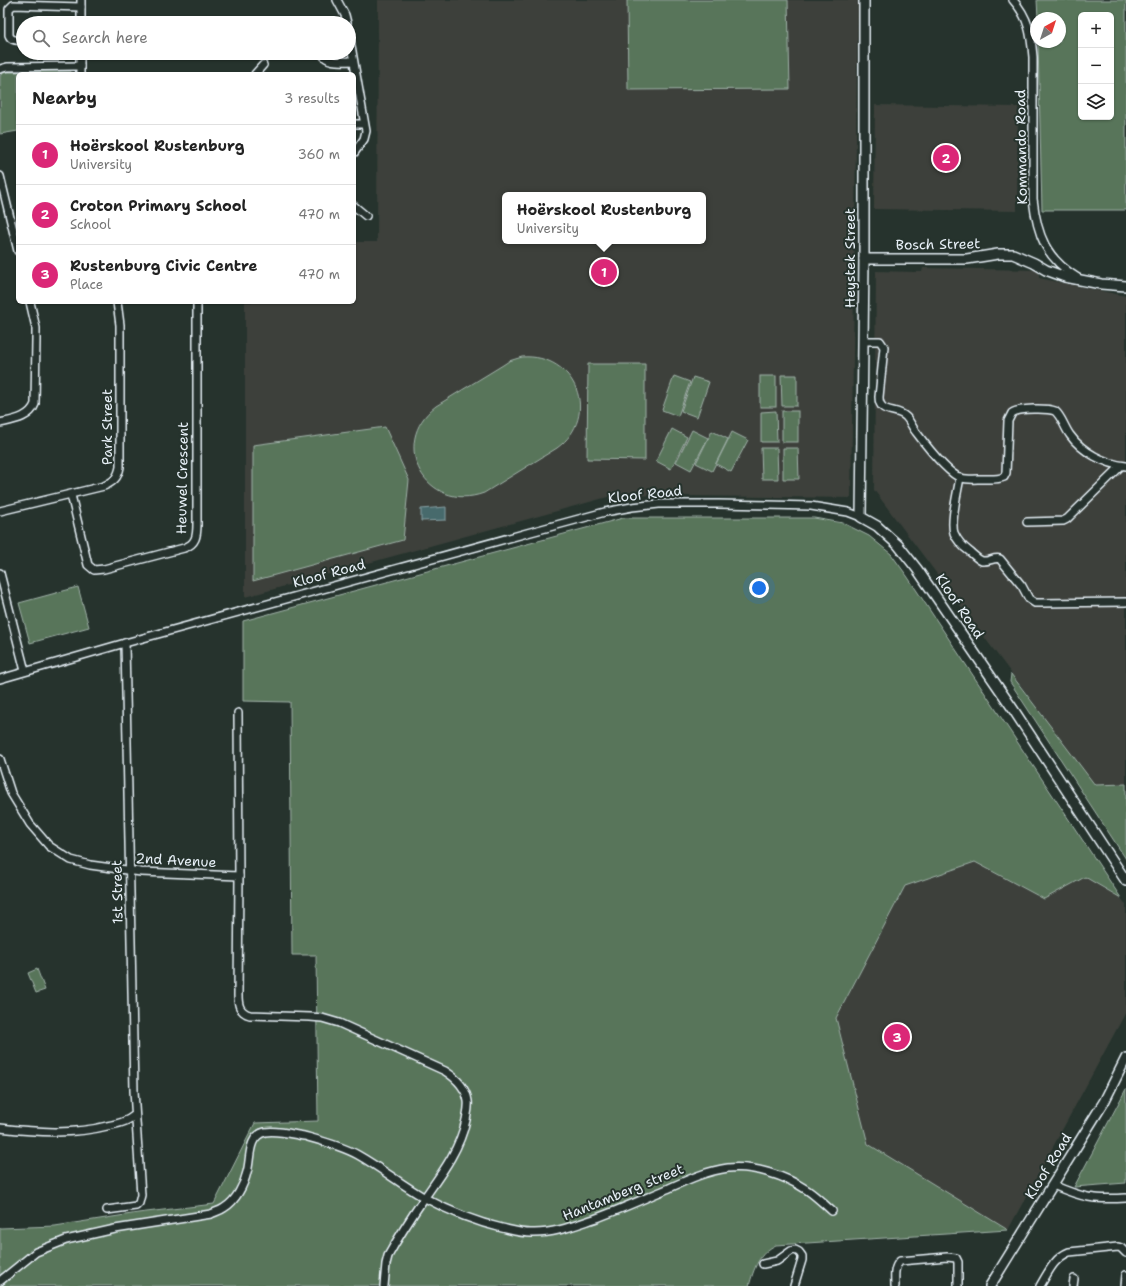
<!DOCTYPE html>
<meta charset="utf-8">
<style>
:root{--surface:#fff;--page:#f2f2f2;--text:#222;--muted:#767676;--line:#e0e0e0;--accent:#db2777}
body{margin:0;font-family:"Shantell Sans",sans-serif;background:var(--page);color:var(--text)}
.controls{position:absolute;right:12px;top:12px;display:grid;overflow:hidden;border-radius:6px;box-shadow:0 1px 3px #0004}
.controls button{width:36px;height:36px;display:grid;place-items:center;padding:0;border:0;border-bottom:1px solid var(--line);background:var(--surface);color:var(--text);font:20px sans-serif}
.compass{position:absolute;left:1030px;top:12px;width:36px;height:36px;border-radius:50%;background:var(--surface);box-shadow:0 1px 3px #0004;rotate:39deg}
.you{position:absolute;left:759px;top:588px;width:14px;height:14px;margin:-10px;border:3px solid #fff;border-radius:50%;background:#1a73e8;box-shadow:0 0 0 6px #1a73e833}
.badge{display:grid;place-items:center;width:26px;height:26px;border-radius:50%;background:var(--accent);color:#fff;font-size:13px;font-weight:700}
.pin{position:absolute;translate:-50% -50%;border:2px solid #fff;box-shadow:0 1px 4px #0006}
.popup{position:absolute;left:502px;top:192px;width:204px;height:52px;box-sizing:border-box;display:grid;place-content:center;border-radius:6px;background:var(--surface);filter:drop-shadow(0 1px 3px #0005);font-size:13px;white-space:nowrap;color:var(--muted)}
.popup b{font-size:15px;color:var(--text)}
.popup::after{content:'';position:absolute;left:50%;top:100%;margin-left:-8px;border:8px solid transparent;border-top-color:var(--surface)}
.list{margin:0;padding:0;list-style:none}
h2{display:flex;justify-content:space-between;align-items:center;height:52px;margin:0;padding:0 16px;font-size:17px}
h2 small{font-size:13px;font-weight:400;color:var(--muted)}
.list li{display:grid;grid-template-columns:26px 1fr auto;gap:12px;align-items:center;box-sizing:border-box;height:60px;padding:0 16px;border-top:1px solid var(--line)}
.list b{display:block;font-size:15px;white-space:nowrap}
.list p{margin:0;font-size:13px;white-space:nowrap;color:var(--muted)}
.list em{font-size:13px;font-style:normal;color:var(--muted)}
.icon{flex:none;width:22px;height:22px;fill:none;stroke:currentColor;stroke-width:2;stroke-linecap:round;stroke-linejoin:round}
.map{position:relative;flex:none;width:1126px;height:1286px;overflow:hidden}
.search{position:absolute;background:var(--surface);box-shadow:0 1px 3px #0004;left:16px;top:16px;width:340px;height:44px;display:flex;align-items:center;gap:10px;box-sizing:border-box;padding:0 14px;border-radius:22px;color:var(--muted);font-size:15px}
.panel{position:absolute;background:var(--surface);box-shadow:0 1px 3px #0004;left:16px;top:72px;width:340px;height:232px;border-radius:6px}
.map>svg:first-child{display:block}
.built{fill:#3c413b;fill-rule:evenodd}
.green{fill:#59745a;stroke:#a0b2a9;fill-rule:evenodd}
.water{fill:#476a6c;stroke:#87a0a4}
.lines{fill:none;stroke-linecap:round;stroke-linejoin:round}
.minor-casing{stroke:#e8f1f8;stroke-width:10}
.tertiary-casing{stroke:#e8f1f8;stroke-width:12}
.minor{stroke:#26332d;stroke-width:7}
.tertiary{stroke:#26332d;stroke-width:9}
.labels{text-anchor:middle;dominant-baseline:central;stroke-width:4;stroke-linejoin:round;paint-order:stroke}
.street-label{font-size:14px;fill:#e8f1f8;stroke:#26332d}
</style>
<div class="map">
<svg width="1126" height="1286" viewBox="0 0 1126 1286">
<rect width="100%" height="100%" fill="#26332d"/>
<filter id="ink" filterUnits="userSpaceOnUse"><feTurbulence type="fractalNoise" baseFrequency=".025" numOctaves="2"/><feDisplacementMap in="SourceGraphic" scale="8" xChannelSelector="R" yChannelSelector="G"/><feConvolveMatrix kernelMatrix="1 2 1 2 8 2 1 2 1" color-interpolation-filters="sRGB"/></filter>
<g filter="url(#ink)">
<!-- built -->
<g class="built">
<path d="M378 0H858L851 498 615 495 245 597V302H354V242H377ZM505 195H703V241H505Z"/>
<path d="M875 105 1018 107 1017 211 874 209Z"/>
<path d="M923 268 1039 270V278L1126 296V784L1095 785 874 490 876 271 915 272H922Z"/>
<path d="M975 862 1044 899 1085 877 1121 898 1126 905V1012L1008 1230 868 1144 836 1018 905 886Z"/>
</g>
<!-- green -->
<g class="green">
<path d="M627 0H788L790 89 628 90Z"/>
<path d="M1037 0H1126V210H1042L1038 42H1060V18H1038ZM1081 15H1111V117H1081Z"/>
<path d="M6 72H71L73 74H18V131L0 134V77L1 74Z"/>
<path d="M522 357C576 353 601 416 557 448L484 493C427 514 387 443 436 406L503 365 509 361Z"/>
<path d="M588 364H645V460L587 459Z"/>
<path d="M781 375H797V406H782Z"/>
<path d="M674 376 690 382 678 416 662 410Z"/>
<rect x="760" y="376" width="16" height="31"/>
<path d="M693 377 709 382 697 417 681 411Z"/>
<path d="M776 411 777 442H761V412Z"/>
<rect x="782" y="411" width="16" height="31"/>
<path d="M385 427 409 480 403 540 253 581V445Z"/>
<path d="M672 429 687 437 671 469 656 461Z"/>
<path d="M692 430 708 438 691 470 676 462Z"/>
<path d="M712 431 728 439 712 471 696 463Z"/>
<path d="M732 432 748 440 731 472 716 464Z"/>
<path d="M761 448H777L778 479H762Z"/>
<path d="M783 448H798L799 479H783Z"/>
<path d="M623 518H814L843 523 869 536 891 554 907 576 1121 898 1085 877 1044 899 975 862 905 886 836 1018 868 1144 1008 1230 776 1245C759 1253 754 1268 749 1286H0V1228L55 1226 138 1213 214 1204 255 1123 318 1121 316 955H292L290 702 243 701V621Z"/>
<path d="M78 587 89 627 30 643 19 603Z"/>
<path d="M1011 674 1095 785 1126 784V859L1010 682Z"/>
<path d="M37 969 45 990 36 993 28 973Z"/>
<path d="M1126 1089V1183L1074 1187Z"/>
</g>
<!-- water -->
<path class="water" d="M446 507V520L421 521V509Z"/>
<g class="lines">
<defs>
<g id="minor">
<path d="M337 0 345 15 347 23"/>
<path d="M1013 0C1029 18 1031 34 1033 57V199C1037 235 1046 259 1078 278"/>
<path d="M81 23V0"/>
<path d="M349 34 366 131 364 139 354 153"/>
<path d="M23 41C17 40 11 41 9 35V9L13 5 81 7"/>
<path d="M322 53C327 64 343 61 353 61"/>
<path d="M0 69 7 67 80 66"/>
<path d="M80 74V53"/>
<path d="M255 74 263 65"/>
<path d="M354 124H363"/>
<path d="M0 176 18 251"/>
<path d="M354 206 366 216"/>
<path d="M863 341H880L884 347 879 397C879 415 897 407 906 417 910 421 912 427 916 432 925 444 948 474 961 478 968 480 976 479 983 479 990 479 997 480 1004 477L1006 473 1008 421 1012 413C1018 408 1048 408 1055 411 1062 417 1064 427 1070 435 1082 452 1105 464 1126 466"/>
<path d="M0 423C13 420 30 418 35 404L36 339V328L30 302"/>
<path d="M960 477C958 491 950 521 954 533 957 540 963 547 970 552 974 555 977 559 982 561 989 562 994 557 1000 559L1022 586 1029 599 1035 603H1041L1126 602"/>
<path d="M71 495 88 565 94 570 104 569 184 548C196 544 197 536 197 524V302"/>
<path d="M0 511 104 486C113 482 118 478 120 467V325L117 302"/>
<path d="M1027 522 1063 521 1067 519 1121 466"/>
<path d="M0 573 25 671"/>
<path d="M0 679 125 643 527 533 605 512 632 507 659 504H719L811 506 848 512 861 517"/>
<path d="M238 713 239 876 238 995C238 1004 239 1012 250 1015L310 1017 322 1018 339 1023 445 1071C456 1078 466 1088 468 1101 469 1107 467 1114 466 1120 460 1149 442 1173 425 1197 412 1216 399 1236 388 1256L386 1264 384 1286"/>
<path d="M0 759 11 793 30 824 49 846 71 860 90 865 141 872 239 876"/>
<path d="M0 1128C36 1132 72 1135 107 1126 117 1124 127 1122 135 1115"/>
<path d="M1053 1185C1083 1198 1094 1200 1126 1198"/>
<path d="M107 1210 136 1206 139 1203 141 1195 134 1091 125 643"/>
<path d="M763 1264 777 1261 791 1251 795 1250 799 1252 802 1256V1260L794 1286"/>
<path d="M0 1281 36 1252 66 1240 115 1229 211 1214C215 1212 220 1211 224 1208 236 1201 244 1185 247 1172 251 1160 247 1136 265 1132 277 1130 292 1134 304 1136 322 1141 342 1146 358 1155 381 1168 402 1185 425 1198 449 1211 476 1222 502 1228 511 1230 521 1233 531 1233 553 1234 573 1226 594 1219 619 1210 643 1199 667 1189 687 1180 706 1171 728 1168 753 1165 786 1176 807 1190 816 1196 824 1204 832 1211"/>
<path d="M895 1286C895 1277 893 1268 900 1261L947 1257 956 1258 958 1262V1286"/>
<path d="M1040 1286C1048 1273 1054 1258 1069 1252L1118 1247 1121 1248 1126 1253"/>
<path d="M1073 1286 1074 1279"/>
<path d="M1125 1286 1126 1275"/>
</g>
<g id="tertiary">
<path d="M864 0V259L861 517 877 526 888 536 898 545 917 569 1013 709 1126 881"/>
<path d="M864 259H967L998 254H1013L1034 263 1046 270 1065 277 1101 284 1126 286"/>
<path d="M990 1286 1094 1118 1104 1102 1126 1058"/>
</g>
</defs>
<!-- minor casing -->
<use href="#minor" class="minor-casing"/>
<!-- tertiary casing -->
<use href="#tertiary" class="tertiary-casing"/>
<!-- minor -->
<use href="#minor" class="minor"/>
<!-- tertiary -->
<use href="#tertiary" class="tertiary"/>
</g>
</g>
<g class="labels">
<!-- street labels -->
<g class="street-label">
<text transform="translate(1021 147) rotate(-91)">Kommando Road</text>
<text transform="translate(938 244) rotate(-1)">Bosch Street</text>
<text transform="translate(850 258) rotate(-90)">Heystek Street</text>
<text transform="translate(107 427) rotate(-90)">Park Street</text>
<text transform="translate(182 478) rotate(-89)">Heuwel Crescent</text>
<text transform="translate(645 494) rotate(-6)">Kloof Road</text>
<text transform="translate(329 573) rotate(-15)">Kloof Road</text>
<text transform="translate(960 606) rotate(56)">Kloof Road</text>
<text transform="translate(176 860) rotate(3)">2nd Avenue</text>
<text transform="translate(117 892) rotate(-91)">1st Street</text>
<text transform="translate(1048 1166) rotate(-58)">Kloof Road</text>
<text transform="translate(623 1192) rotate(-22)">Hantamberg street</text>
</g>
</g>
</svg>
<div class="controls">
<button>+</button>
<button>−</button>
<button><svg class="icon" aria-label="layers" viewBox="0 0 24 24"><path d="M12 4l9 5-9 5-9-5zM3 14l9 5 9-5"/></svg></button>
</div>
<svg class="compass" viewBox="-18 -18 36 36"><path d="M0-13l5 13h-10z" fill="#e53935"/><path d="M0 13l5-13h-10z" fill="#767676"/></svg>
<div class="you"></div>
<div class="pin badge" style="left:604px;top:272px">1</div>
<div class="popup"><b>Hoërskool Rustenburg</b>University</div>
<div class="pin badge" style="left:946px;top:158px">2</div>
<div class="pin badge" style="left:897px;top:1037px">3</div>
<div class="search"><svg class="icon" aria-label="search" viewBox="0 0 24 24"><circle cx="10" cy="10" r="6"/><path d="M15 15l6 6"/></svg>Search here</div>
<section class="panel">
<h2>Nearby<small>3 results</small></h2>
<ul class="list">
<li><span class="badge">1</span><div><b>Hoërskool Rustenburg</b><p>University</p></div><em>360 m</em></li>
<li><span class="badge">2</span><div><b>Croton Primary School</b><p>School</p></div><em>470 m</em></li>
<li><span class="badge">3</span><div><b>Rustenburg Civic Centre</b><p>Place</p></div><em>470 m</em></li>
</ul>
</section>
</div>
